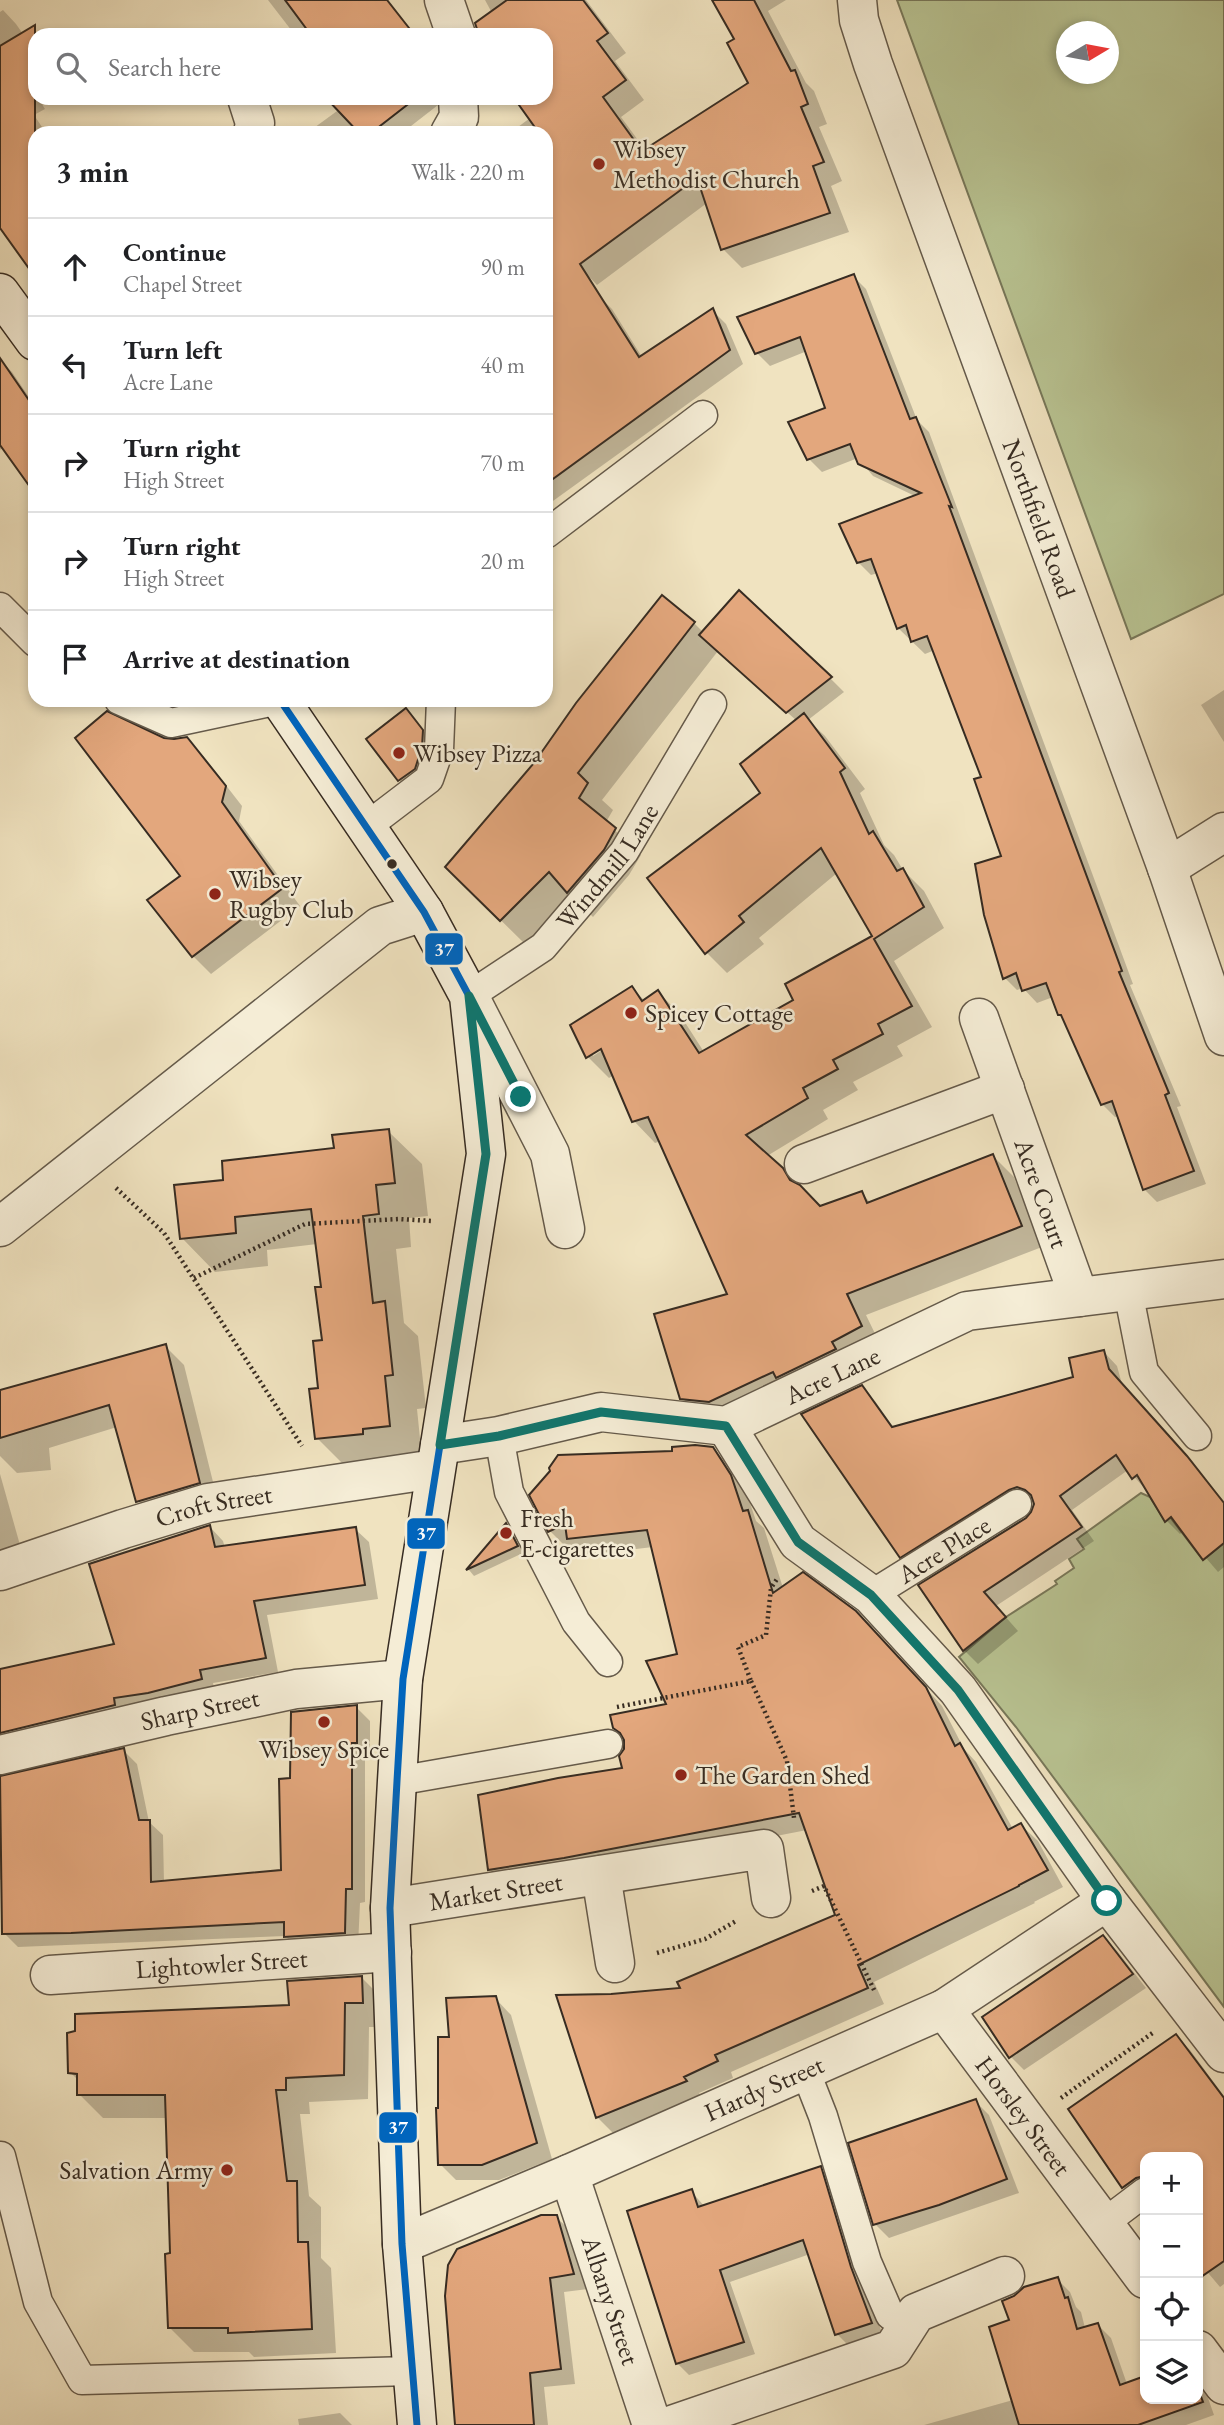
<!DOCTYPE html>
<meta charset="utf-8">
<style>
:root{--surface:#fff;--page:#f2f2f2;--text:#202124;--muted:#757577;--line:#e0e0e0}
body{margin:0;font-family:"EB Garamond",serif;background:var(--page);color:var(--text)}
.controls{position:absolute;right:21px;bottom:21px;display:grid;overflow:hidden;border-radius:14px;box-shadow:0 4px 10px #0003}
.controls button{width:63px;height:63px;display:grid;place-items:center;padding:0;border:0;border-bottom:2px solid var(--line);background:var(--surface);color:var(--text);font:35px sans-serif}
.compass{position:absolute;left:1056px;top:21px;width:63px;height:63px;border-radius:50%;background:var(--surface);box-shadow:0 4px 10px #0003;rotate:80deg}
.stop{position:absolute;width:21px;height:21px;margin:-16px;border:5px solid #0f766e;border-radius:50%;background:#fff}
.stop.end{background:#0f766e;border-color:#fff;box-shadow:0 2px 7px #0008}
.list{margin:0;padding:0;list-style:none}
h2{display:flex;justify-content:space-between;align-items:center;height:91px;margin:0;padding:0 28px;font-size:30px}
h2 small{font-size:23px;font-weight:400;color:var(--muted)}
.list li{display:grid;grid-template-columns:46px 1fr auto;gap:21px;align-items:center;box-sizing:border-box;height:98px;padding:0 28px;border-top:2px solid var(--line)}
.list b{display:block;font-size:26px;white-space:nowrap}
.list p{margin:0;font-size:23px;white-space:nowrap;color:var(--muted)}
.list em{font-size:23px;font-style:normal;color:var(--muted)}
.icon{flex:none;width:38px;height:38px;fill:none;stroke:currentColor;stroke-width:2;stroke-linecap:round;stroke-linejoin:round}
.map{position:relative;flex:none;width:1224px;height:2425px;overflow:hidden}
.search{position:absolute;background:var(--surface);box-shadow:0 4px 10px #0003;left:28px;top:28px;width:525px;height:77px;display:flex;align-items:center;gap:18px;box-sizing:border-box;padding:0 24px;border-radius:21px;color:var(--muted);font-size:26px}
.panel{position:absolute;background:var(--surface);box-shadow:0 4px 10px #0003;left:28px;top:126px;width:525px;height:581px;border-radius:21px}
.map>svg:first-child{display:block}
.green{fill:#b9c493;stroke:#78785a;stroke-width:2;fill-rule:evenodd}
.shadow{fill:#0003;fill-rule:evenodd}
.building{fill:#e3a77d;stroke:#372c22;stroke-width:2}
.lines{fill:none;stroke-linecap:round;stroke-linejoin:round}
.lane-casing{stroke:#655a4a;stroke-width:31}
.street-casing{stroke:#655a4a;stroke-width:41}
.secondary-casing{stroke:#372c22;stroke-width:41}
.path{stroke:#372c22;stroke-width:4.5;stroke-dasharray:2 3.5;stroke-linecap:butt}
.lane{stroke:#f5edd6;stroke-width:28}
.street{stroke:#f5edd6;stroke-width:38}
.secondary{stroke:#f5edd6;stroke-width:38}
.bus-1-casing{stroke:#f5edd6;stroke-width:12}
.bus-1{stroke:#0065bd;stroke-width:7}
.route{stroke:#0f766e;stroke-width:9}
.poi-dot{fill:#8f2418;stroke:#f5edd6;stroke-width:2.5}
.bus-dot{fill:#372c22;stroke:#f5edd6;stroke-width:2.5}
.labels{text-anchor:middle;dominant-baseline:central;stroke-width:5;stroke-linejoin:round;paint-order:stroke}
.poi-label{font-size:26px;fill:#372c22;stroke:#f5edd6;text-anchor:start}
.street-label{font-size:26px;fill:#372c22;stroke:#f5edd6}
.line-badge{stroke:#f5edd6;stroke-width:2.5}
.badge-label{font-size:19px;text-anchor:middle;font-weight:bold;fill:#fff}
</style>
<div class="map">
<svg width="1224" height="2425" viewBox="0 0 1224 2425">
<rect width="100%" height="100%" fill="#f0e3c0"/>
<filter id="stains"><feTurbulence type="fractalNoise" baseFrequency=".00286" numOctaves="4"/><feColorMatrix values="0 0 0 0 .2 0 0 0 0 .09 0 0 0 0 .02 0 0 0 .5 -.17"/></filter>
<radialGradient id="worn" r=".72"><stop offset=".6" stop-color="#630" stop-opacity="0"/><stop offset="1" stop-color="#630" stop-opacity=".3"/></radialGradient>
<!-- green -->
<g class="green">
<path d="M897 0H1224V594L1131 639ZM1066 32H1108V74H1066Z"/>
<path d="M1141 1493 1150 1497 1165 1521 1170 1517 1203 1560 1224 1543V2007L1016 1727 959 1657 1006 1617 1057 1584 1055 1581 1074 1568 1069 1559 1084 1549 1077 1539Z"/>
</g>
<!-- shadow -->
<g class="shadow">
<path d="M268 0H376L394 12 415 35H295Z"/>
<path d="M485 0H586L626 53 615 61 644 100 621 117 646 151 750 84 736 40 714 0H786L768 11 806 83 814 91 827 124 819 127 842 181 831 186 849 232 742 268 723 249 707 203 597 285 578 265 546 271V133H510L530 118 516 98H546V35H479L477 24 492 13Z"/>
<path d="M3 10 16 24 23 34 35 42V98H38L45 109 34 115 46 133H35V166L0 188V12Z"/>
<path d="M344 98H447L402 133H307L348 103Z"/>
<path d="M853 276 866 289 917 420 929 432 1133 984 1130 985 1181 1106 1177 1107 1206 1184 1157 1202 1144 1189 1119 1116 1115 1117 1102 1104 1053 997 1037 1003 1023 988 1017 990 1005 978 1003 857 983 778 935 650 925 654 898 628 878 573 871 575 858 562 917 497 873 476 858 458 822 472 809 459 828 409 807 351 770 366 757 353Z"/>
<path d="M598 295 612 309 642 357 713 311 726 324 743 364 546 506V325Z"/>
<path d="M0 360 12 372 35 406V493L2 448 0 450Z"/>
<path d="M694 623 703 632 830 678 844 692 808 720 825 736 865 789 860 793 884 845 894 855 903 870 924 891 944 928 894 961 932 1027 897 1046 903 1056 853 1082 858 1090 823 1110 828 1119 767 1156 820 1208 861 1193 871 1203 993 1156 1014 1177 1042 1247 866 1315 882 1348 703 1419 682 1398 730 1295 661 1141 655 1143 634 1121 614 1075 609 1078 588 1057 573 1026 632 988 645 1001 658 992 679 1013 704 1052 796 1001 874 937 837 873 759 938 764 944 727 973 706 952 797 721 718 651 602 800 613 810 606 822 641 855 629 875 593 917 574 898 526 945 447 867ZM610 1045 593 1056V1052Z"/>
<path d="M1224 690V742L1201 705Z"/>
<path d="M148 700H238L186 717Z"/>
<path d="M406 711 436 745 413 794 399 780Z"/>
<path d="M186 739 204 757 242 806 239 821 300 906 211 974 193 956 149 901 182 877 164 740Z"/>
<path d="M388 1131 422 1164 428 1216 409 1218 411 1247 396 1249 404 1323 418 1336 426 1408 417 1409 422 1458 350 1471 317 1438 324 1342 323 1288 317 1244 267 1250 268 1266 215 1272 182 1238 225 1181 336 1150Z"/>
<path d="M165 1346 184 1365 218 1502 157 1520 138 1501 117 1427 49 1448 51 1470 17 1473 0 1456V1392Z"/>
<path d="M1104 1352 1117 1366 1122 1384 1224 1501V1567L1218 1572 1183 1531 1180 1534 1166 1520 1147 1491 1128 1470 1072 1510 1094 1541 996 1606 1018 1631 978 1664 964 1650 921 1586 1027 1519 1035 1504 1034 1501 1023 1502 914 1570 901 1557 861 1388 875 1401 894 1428 1075 1379Z"/>
<path d="M712 1448 729 1465 747 1494 756 1521 764 1528 783 1588 873 1630 942 1706 964 1749 976 1762 1013 1829 1021 1825 1038 1841 1063 1887 1034 1902 1035 1903 874 1982 884 2004 731 2072 733 2078 699 2093 702 2097 614 2134 598 2118 558 1997 682 1990 837 1916 807 1830 581 1874 506 1886 489 1869 624 1770 625 1738 614 1727 669 1705 680 1655 653 1547 585 1555 574 1544 566 1547 550 1531 674 1453Z"/>
<path d="M0 1474 20 1545 0 1550Z"/>
<path d="M506 1525 512 1532 523 1553 474 1576 469 1570Z"/>
<path d="M210 1527 223 1541 225 1548 355 1529 369 1542 378 1599 267 1615 278 1672 213 1683 215 1693 0 1752V1671L117 1645Z"/>
<path d="M356 1707 370 1721V1756H365V1902L360 1903 358 1946 300 1950 285 1936 18 1947 4 1933 3 1879 0 1880V1778L123 1750 137 1764 149 1822 163 1835 164 1883 282 1872 292 1780Z"/>
<path d="M1103 1937 1117 1951 1146 1988 1024 2070 1010 2056Z"/>
<path d="M362 1978 386 2002 387 2027H369L368 2099 309 2102 310 2114H300L309 2196 321 2207V2258L331 2268 336 2353 254 2357 249 2352H194L170 2328 172 2255 168 2118H103L79 2094V2081L70 2072 291 2007Z"/>
<path d="M495 1998 511 2015 552 2159 499 2180H456L440 2164 451 2038Z"/>
<path d="M1176 2036 1190 2050 1224 2096V2284L1220 2287 1198 2261V2157H1145V2196L1137 2201 1124 2187 1071 2110Z"/>
<path d="M975 2101 989 2115 1019 2193 889 2238 875 2224 851 2144Z"/>
<path d="M820 2168 832 2180 862 2280 883 2335 849 2346 837 2334 810 2254 730 2282 755 2354 689 2375 677 2363 691 2191 705 2207Z"/>
<path d="M556 2217 572 2232 588 2289 564 2292 575 2384 544 2387 548 2425H457Z"/>
<path d="M1057 2279 1070 2292 1076 2307 1081 2312 1085 2328 1098 2325 1111 2338 1127 2384 1145 2378V2399H1198V2384L1208 2398 1214 2415 1186 2425H924L1013 2400 1011 2321Z"/>
<path d="M340 2413 352 2425H299L298 2419Z"/>
</g>
<!-- building -->
<g class="building">
<path d="M285 0H387L409 28 399 35H311Z"/>
<path d="M507 0H583L608 33 597 41 626 80 603 97 642 151 748 83 727 43 734 39 712 0H754L791 71 795 70 808 104 801 107 824 162 813 166 830 213 721 250 697 178 580 264 639 357 713 308 730 350 546 484V133H539L514 98H546V35H479L475 23Z"/>
<path d="M35 25V277L0 228V46Z"/>
<path d="M326 98H416L371 133H359Z"/>
<path d="M854 274 910 419 916 417 952 507 949 506 1122 971 1119 972 1169 1093 1165 1095 1194 1171 1143 1190 1112 1101 1101 1105 1061 1015H1058L1046 983 1022 991 1016 973 1003 979 984 915 975 864 1001 856 974 779 981 777 927 636 911 642 906 625 897 629 871 559 857 563 839 524 921 493 858 464 850 444 807 460 788 422 825 408 800 337 755 354 737 317Z"/>
<path d="M0 358 35 409V494L0 445Z"/>
<path d="M739 590 832 677 786 713 699 635Z"/>
<path d="M662 595 695 622 578 773 588 783 579 798 616 828 604 850 567 893 549 872 500 921 445 867 534 763 576 703Z"/>
<path d="M406 708 423 730 422 747 415 769 398 781 366 739Z"/>
<path d="M107 711 164 738 174 739 187 737 226 786 222 802 283 888 192 957 147 900 180 876 75 738Z"/>
<path d="M804 713 845 768 840 772 869 834 873 831 897 871 903 868 924 907 874 939 912 1006 878 1024 883 1034 833 1060 838 1069 803 1088 808 1098 746 1135 783 1168 790 1180 800 1185 820 1206 862 1191 867 1203 993 1154 1022 1226 847 1294 862 1326 832 1342 836 1349 776 1378 773 1372 709 1402 680 1399 654 1314 727 1294 648 1117 632 1122 601 1049 586 1058 570 1025 632 986 642 1001 658 990 699 1053 793 1000 785 984 872 936 821 848 739 916 744 922 705 954 647 878 760 793 740 764Z"/>
<path d="M389 1129 395 1183 376 1185 379 1214 363 1216 373 1303 385 1301 393 1375 385 1376 390 1426 363 1429V1434L315 1439 309 1389 318 1388 313 1341 322 1340 315 1287H321L311 1209 235 1217 236 1233 180 1239 174 1185 223 1180 222 1161 334 1148 332 1135Z"/>
<path d="M166 1344 200 1483 136 1502 109 1405 0 1438V1390Z"/>
<path d="M1104 1350 1109 1369 1187 1456 1224 1503V1543L1203 1560 1171 1517 1165 1522 1137 1475 1132 1479 1116 1455 1060 1496 1082 1527 984 1592 1006 1617 963 1651 918 1585 1026 1518 1031 1512 1034 1504 1031 1495 1025 1490 1017 1487 1009 1490 900 1558 801 1414 862 1385 892 1427 1073 1377 1069 1358Z"/>
<path d="M695 1445 713 1447 731 1475 743 1511 748 1510 773 1593 803 1572 856 1611 926 1687 955 1746 960 1743 1008 1830 1021 1823 1048 1870 1019 1885V1886L858 1965 868 1988 715 2055 718 2061 684 2077 687 2081 596 2118 556 1995 611 1994 680 1988 677 1982 835 1915 799 1813 564 1858 488 1870 478 1795 558 1778 622 1768 619 1756 624 1749V1740L620 1733 613 1728 610 1715 666 1704 646 1661 677 1654 647 1530 567 1539 565 1524 548 1532 529 1495 550 1471 549 1468 558 1455 672 1451V1447Z"/>
<path d="M506 1523 518 1546 466 1570Z"/>
<path d="M210 1525 215 1547 356 1527 365 1585 254 1601 266 1658 200 1670 202 1679 148 1693 114 1698 115 1705 0 1733V1669L114 1644 89 1564Z"/>
<path d="M357 1705V1743H352V1889H346L345 1933 284 1937V1922L71 1933 2 1934 0 1776 124 1748 139 1820H150L151 1882 281 1870 279 1779 290 1778 291 1712Z"/>
<path d="M1103 1935 1133 1974 1009 2058 982 2017Z"/>
<path d="M362 1976 363 2003H345L344 2075 286 2078V2090H276L287 2181H297L298 2242H308L312 2329 228 2333V2328H168L165 2254 170 2253 165 2095H77V2074L68 2073 67 2033 75 2031V2014L289 2005 287 1981Z"/>
<path d="M496 1996 537 2143 482 2165H438L436 2108H438V2037H449L446 1998Z"/>
<path d="M1176 2034 1224 2098V2261L1198 2279V2157H1145V2176L1136 2178 1122 2188 1068 2109Z"/>
<path d="M976 2099 1007 2179 939 2205 873 2225 848 2143Z"/>
<path d="M821 2166 851 2267 872 2323 835 2335 803 2240 720 2270 744 2342 676 2364 627 2211 692 2189 698 2207Z"/>
<path d="M541 2215H557L574 2274 550 2278 561 2369 530 2373 534 2425H455L445 2296 448 2265 457 2249Z"/>
<path d="M1058 2277 1065 2298 1068 2297 1077 2329 1098 2323 1120 2385 1145 2376V2399H1198V2389L1203 2402 1138 2425H1019L989 2327 1009 2320 1002 2301 1014 2296 1024 2287Z"/>
</g>
<g class="lines">
<defs>
<g id="lane">
<path d="M546 534 703 415"/>
<path d="M0 607 35 642"/>
<path d="M119 700 171 723 279 700"/>
<path d="M366 827 429 779 439 750 441 700"/>
<path id="s1" d="M469 996 543 947 624 852 712 704"/>
<path d="M1128 1291 1144 1372 1197 1436"/>
<path d="M499 1436 509 1492 576 1622 608 1662"/>
<path id="s2" d="M871 1595 1017 1504"/>
<path d="M397 1781 608 1744"/>
<path d="M805 2070 823 2116 867 2262 890 2315 907 2326"/>
<path d="M1 2156 38 2302 82 2380 411 2371"/>
<path d="M1104 2223 1145 2192"/>
</g>
<g id="street">
<path d="M444 0 456 35"/>
<path id="s3" d="M857 0 859 20 873 64 1167 868 1224 1036"/>
<path d="M247 98 255 123 253 133"/>
<path d="M450 133 459 117 458 98"/>
<path d="M1167 868 1224 832"/>
<path d="M470 998 550 1154 565 1229"/>
<path id="s4" d="M979 1018 1079 1297"/>
<path d="M804 1164 1005 1089"/>
<path d="M0 1227 380 926 424 912"/>
<path d="M726 1426 798 1542 871 1595 958 1690 1107 1901 1224 2053"/>
<path id="s5" d="M440 1445 499 1436 601 1412 726 1426 967 1311 1224 1279"/>
<path id="s6" d="M0 1571 123 1529 208 1503 435 1469"/>
<path id="s7" d="M0 1755 166 1716 296 1689 403 1679"/>
<path d="M601 1875 615 1963"/>
<path id="s8" d="M390 1908 764 1849 771 1898"/>
<path id="s9" d="M50 1975 392 1952"/>
<path id="s10" d="M944 2009 1145 2279"/>
<path id="s11" d="M569 2174 652 2425"/>
<path id="s12" d="M402 2244 569 2174 944 2009 1107 1901"/>
<path d="M1198 2350 1224 2385"/>
<path d="M672 2425 893 2349 916 2313 1005 2276"/>
</g>
<g id="secondary">
<path d="M0 293 35 341"/>
<path d="M280 700 424 912 469 996 486 1154 403 1679 397 1781 390 1908 402 2244 417 2425"/>
</g>
</defs>
<!-- lane casing -->
<use href="#lane" class="lane-casing"/>
<!-- street casing -->
<use href="#street" class="street-casing"/>
<!-- secondary casing -->
<use href="#secondary" class="secondary-casing"/>
<!-- path -->
<g class="path">
<path d="M116 1188 164 1233 302 1446"/>
<path d="M194 1278 305 1224 399 1219 432 1221"/>
<path d="M751 1681 787 1761 794 1818"/>
<path d="M617 1707 751 1681 738 1647 766 1635 771 1588 777 1579"/>
<path d="M812 1891 824 1886 875 1992"/>
<path d="M657 1953 705 1939 736 1921"/>
<path d="M1061 2098 1154 2032"/>
</g>
<!-- lane -->
<use href="#lane" class="lane"/>
<!-- street -->
<use href="#street" class="street"/>
<!-- secondary -->
<use href="#secondary" class="secondary"/>
<defs>
<path id="bus-1" d="M280 700 424 912 469 996 486 1154 403 1679 397 1781 390 1908 402 2244 417 2425"/>
</defs>
<!-- bus-1 casing -->
<use href="#bus-1" class="bus-1-casing"/>
<!-- bus-1 -->
<use href="#bus-1" class="bus-1"/>
</g>
<g class="lines">
<!-- route -->
<path class="route" d="M521 1097 469 996 486 1154 440 1445 499 1436 601 1412 726 1426 798 1542 871 1595 958 1690 1107 1901"/>
</g>
<!-- markers -->
<g class="poi-dot">
<circle cx="599" cy="164" r="7"/>
<circle cx="399" cy="753" r="7"/>
<circle cx="215" cy="894" r="7"/>
<circle cx="631" cy="1013" r="7"/>
<circle cx="506" cy="1533" r="7"/>
<circle cx="324" cy="1722" r="7"/>
<circle cx="681" cy="1775" r="7"/>
<circle cx="227" cy="2170" r="7"/>
</g>
<circle class="bus-dot" cx="392" cy="864" r="6"/>
<g class="labels">
<!-- poi labels -->
<g class="poi-label">
<text x="613" y="149">Wibsey<tspan x="613" dy="30">Methodist Church</tspan></text>
<text x="413" y="753">Wibsey Pizza</text>
<text x="229" y="879">Wibsey<tspan x="229" dy="30">Rugby Club</tspan></text>
<text x="645" y="1013">Spicey Cottage</text>
<text x="520" y="1518">Fresh<tspan x="520" dy="30">E-cigarettes</tspan></text>
<text x="324" y="1749" text-anchor="middle">Wibsey Spice</text>
<text x="695" y="1775">The Garden Shed</text>
<text x="213" y="2170" text-anchor="end">Salvation Army</text>
</g>
<!-- street labels -->
<g class="street-label">
<text stroke="none"><textPath href="#s3" startOffset="550">Northfield Road</textPath></text>
<text stroke="none"><textPath href="#s1" startOffset="192">Windmill Lane</textPath></text>
<text stroke="none"><textPath href="#s4" startOffset="186">Acre Court</textPath></text>
<text stroke="none"><textPath href="#s5" startOffset="408">Acre Lane</textPath></text>
<text stroke="none"><textPath href="#s6" startOffset="224">Croft Street</textPath></text>
<text stroke="none"><textPath href="#s2" startOffset="86">Acre Place</textPath></text>
<text stroke="none"><textPath href="#s7" startOffset="205">Sharp Street</textPath></text>
<text stroke="none"><textPath href="#s8" startOffset="107">Market Street</textPath></text>
<text stroke="none"><textPath href="#s9" startOffset="172">Lightowler Street</textPath></text>
<text stroke="none"><textPath href="#s12" startOffset="394">Hardy Street</textPath></text>
<text stroke="none"><textPath href="#s10" startOffset="133">Horsley Street</textPath></text>
<text stroke="none"><textPath href="#s11" startOffset="133">Albany Street</textPath></text>
</g>
</g>
<g class="line-badge">
<rect x="424" y="932" width="40" height="34" rx="7" fill="#0065bd"/>
<rect x="406" y="1517" width="40" height="33" rx="7" fill="#0065bd"/>
<rect x="378" y="2111" width="40" height="33" rx="7" fill="#0065bd"/>
</g>
<g class="badge-label">
<text x="444" y="956">37</text>
<text x="426" y="1540">37</text>
<text x="398" y="2134">37</text>
</g>
<rect width="100%" height="100%" filter="url(#stains)"/>
<rect width="100%" height="100%" fill="url(#worn)"/>
</svg>
<div class="controls">
<button>+</button>
<button>−</button>
<button><svg class="icon" aria-label="locate" viewBox="0 0 24 24"><circle cx="12" cy="12" r="6"/><path d="M12 2v4M12 18v4M2 12h4M18 12h4"/></svg></button>
<button><svg class="icon" aria-label="layers" viewBox="0 0 24 24"><path d="M12 4l9 5-9 5-9-5zM3 14l9 5 9-5"/></svg></button>
</div>
<svg class="compass" viewBox="-18 -18 36 36"><path d="M0-13l5 13h-10z" fill="#e53935"/><path d="M0 13l5-13h-10z" fill="#757577"/></svg>
<div class="stop" style="left:1107px;top:1901px"></div>
<div class="stop end" style="left:521px;top:1097px"></div>
<div class="search"><svg class="icon" aria-label="search" viewBox="0 0 24 24"><circle cx="10" cy="10" r="6"/><path d="M15 15l6 6"/></svg>Search here</div>
<section class="panel">
<h2>3 min<small>Walk · 220 m</small></h2>
<ul class="list">
<li><svg class="icon" aria-label="ahead" viewBox="0 0 24 24"><path d="M12 20V5M6 11l6-6 6 6"/></svg><div><b>Continue</b><p>Chapel Street</p></div><em>90 m</em></li>
<li><svg class="icon" aria-label="left" viewBox="0 0 24 24"><path d="M17 20v-9H6M10 6l-5 5 5 5"/></svg><div><b>Turn left</b><p>Acre Lane</p></div><em>40 m</em></li>
<li><svg class="icon" aria-label="right" viewBox="0 0 24 24"><path d="M7 20v-9h11M14 6l5 5-5 5"/></svg><div><b>Turn right</b><p>High Street</p></div><em>70 m</em></li>
<li><svg class="icon" aria-label="right" viewBox="0 0 24 24"><path d="M7 20v-9h11M14 6l5 5-5 5"/></svg><div><b>Turn right</b><p>High Street</p></div><em>20 m</em></li>
<li><svg class="icon" aria-label="arrive" viewBox="0 0 24 24"><path d="M6 21V4h12l-3 4 3 4H6"/></svg><div><b>Arrive at destination</b></div></li>
</ul>
</section>
</div>
